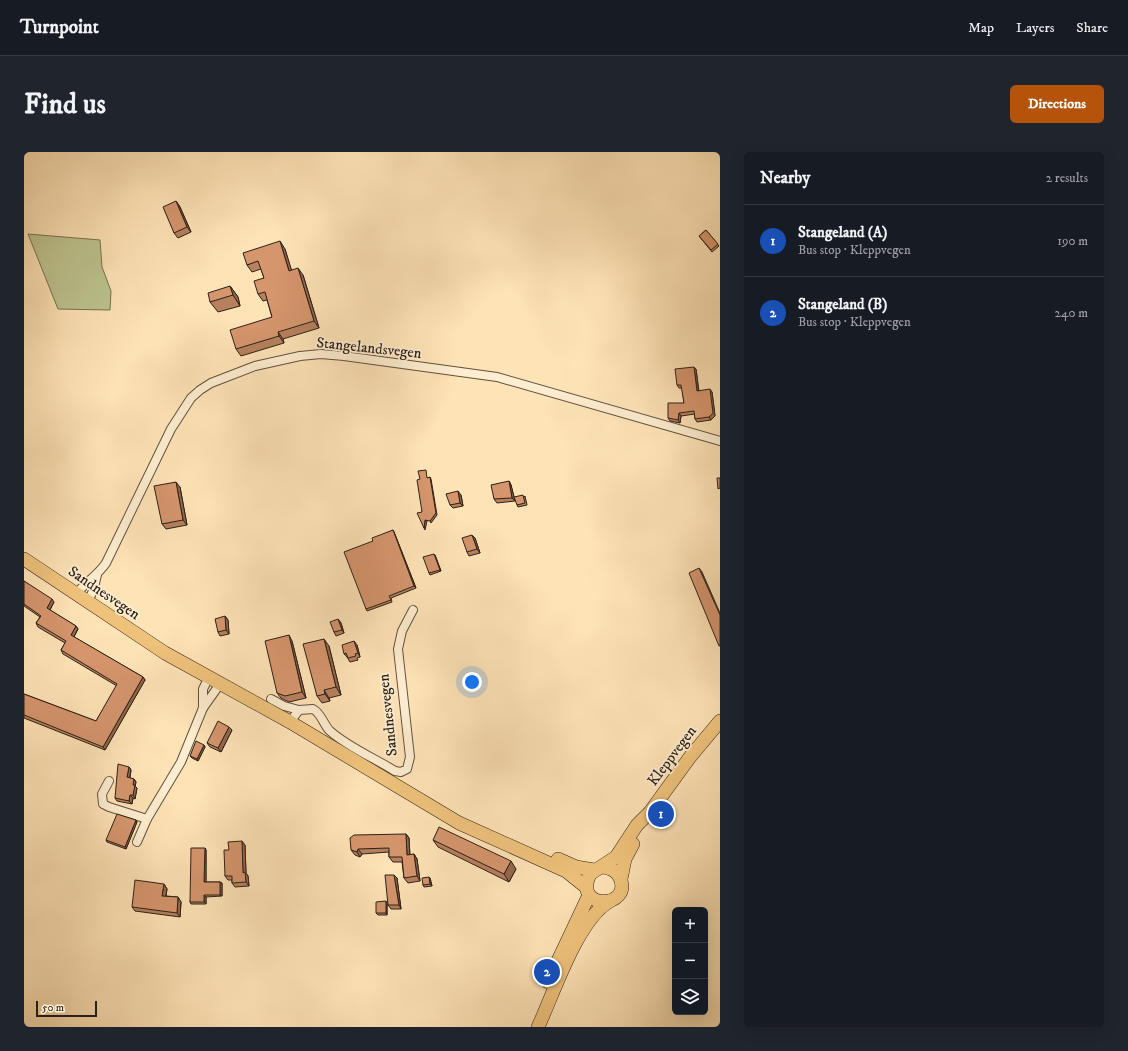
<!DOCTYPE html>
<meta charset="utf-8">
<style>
:root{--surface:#171b24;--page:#20242c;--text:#f1f3f6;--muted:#9ea1a6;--line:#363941;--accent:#b45309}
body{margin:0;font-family:"IM FELL DW Pica",serif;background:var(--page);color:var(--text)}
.controls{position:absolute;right:12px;bottom:12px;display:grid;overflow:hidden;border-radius:6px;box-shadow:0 4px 16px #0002}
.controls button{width:36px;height:36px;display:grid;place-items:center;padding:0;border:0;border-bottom:1px solid var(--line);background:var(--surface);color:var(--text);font:20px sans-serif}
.scale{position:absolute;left:12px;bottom:10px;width:61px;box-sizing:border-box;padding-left:4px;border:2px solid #2c2019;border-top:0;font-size:11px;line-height:14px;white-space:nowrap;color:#2c2019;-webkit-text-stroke:3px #feedd0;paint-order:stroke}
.you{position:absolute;left:448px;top:530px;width:14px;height:14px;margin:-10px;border:3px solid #fff;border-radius:50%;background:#1a73e8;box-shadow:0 0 0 6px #1a73e833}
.badge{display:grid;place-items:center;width:26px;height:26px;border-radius:50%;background:var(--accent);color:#fff;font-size:13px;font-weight:700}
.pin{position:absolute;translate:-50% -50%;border:2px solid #fff;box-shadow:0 1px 4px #0006}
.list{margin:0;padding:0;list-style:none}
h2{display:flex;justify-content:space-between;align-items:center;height:52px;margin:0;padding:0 16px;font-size:17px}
h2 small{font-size:13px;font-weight:400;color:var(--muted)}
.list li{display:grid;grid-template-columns:26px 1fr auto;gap:12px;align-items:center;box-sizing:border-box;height:72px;padding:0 16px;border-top:1px solid var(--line)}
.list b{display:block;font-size:15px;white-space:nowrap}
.list p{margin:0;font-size:13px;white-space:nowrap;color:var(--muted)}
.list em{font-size:13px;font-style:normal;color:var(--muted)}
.icon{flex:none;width:22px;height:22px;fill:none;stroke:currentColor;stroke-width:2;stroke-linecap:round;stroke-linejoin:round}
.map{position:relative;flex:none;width:696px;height:875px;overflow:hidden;border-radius:6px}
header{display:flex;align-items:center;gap:24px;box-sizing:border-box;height:56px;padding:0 20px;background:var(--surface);border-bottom:1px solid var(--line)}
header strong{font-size:19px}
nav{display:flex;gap:22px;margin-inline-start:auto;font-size:14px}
.intro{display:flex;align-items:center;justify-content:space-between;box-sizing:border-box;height:96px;padding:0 24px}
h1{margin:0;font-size:28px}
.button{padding:10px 18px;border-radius:6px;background:var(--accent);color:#fff;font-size:14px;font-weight:700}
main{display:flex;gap:24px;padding:0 24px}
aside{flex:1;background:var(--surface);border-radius:6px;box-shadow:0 4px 16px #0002}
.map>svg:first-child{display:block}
.green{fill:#bdc490;stroke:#747254}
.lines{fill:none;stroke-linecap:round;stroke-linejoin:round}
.street-casing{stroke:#605140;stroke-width:10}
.primary-casing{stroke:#2c2019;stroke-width:14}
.street{stroke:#feedd0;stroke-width:8}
.primary{stroke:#efc27c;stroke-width:13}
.wall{fill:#b7805e;stroke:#2c2019}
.shaded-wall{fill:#95684c;stroke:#2c2019}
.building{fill:#d5956d;stroke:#2c2019}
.labels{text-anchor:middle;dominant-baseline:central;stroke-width:3.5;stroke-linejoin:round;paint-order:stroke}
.street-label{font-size:15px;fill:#2c2019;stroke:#feedd0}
</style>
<header>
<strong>Turnpoint</strong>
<nav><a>Map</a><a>Layers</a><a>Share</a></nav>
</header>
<div class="intro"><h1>Find us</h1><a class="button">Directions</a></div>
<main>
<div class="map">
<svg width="696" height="875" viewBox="0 0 696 875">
<rect width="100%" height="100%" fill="#fee3b7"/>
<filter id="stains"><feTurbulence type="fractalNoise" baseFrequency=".005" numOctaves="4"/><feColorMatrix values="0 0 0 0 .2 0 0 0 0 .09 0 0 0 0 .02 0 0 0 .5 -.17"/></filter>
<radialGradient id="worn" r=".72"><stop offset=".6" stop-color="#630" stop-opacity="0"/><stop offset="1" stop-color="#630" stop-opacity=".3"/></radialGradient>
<!-- green -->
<path class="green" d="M4 82 76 88 78 115 87 139 86 158 34 157Z"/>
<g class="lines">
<defs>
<g id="street">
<path d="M53 441C62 430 74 423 82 411L147 277 167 246 176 238 187 231 231 214 276 204 297 202 320 204 473 225 696 289"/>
<path d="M64 449 69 439 73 423"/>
<path d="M247 547 260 554 275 558"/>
<path d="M179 556 196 532"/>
<path d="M266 570 275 558 289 557C298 562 299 572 306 579 324 595 350 606 371 619L377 620 383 617 386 605 374 497 378 479 389 458"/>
<path d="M85 629 78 642 79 652 85 655 123 667"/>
<path d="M113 690 123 667 157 610 179 556V537L185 525"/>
</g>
<g id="primary">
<path d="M0 407 141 501 266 570 435 671 542 719 562 735"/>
<path d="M534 707 552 715 570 718"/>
<path d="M579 715C587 716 593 719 596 726 609 757 548 759 566 722L592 705 613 673 626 660 666 605 696 569"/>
<path d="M597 727 601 707 609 692"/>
<path d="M524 830 565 743"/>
<path d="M514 875C530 841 553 768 586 749"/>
</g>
</defs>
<!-- street casing -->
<use href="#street" class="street-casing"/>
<!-- primary casing -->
<use href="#primary" class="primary-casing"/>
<!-- street -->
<use href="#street" class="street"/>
<!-- primary -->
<use href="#primary" class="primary"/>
</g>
<!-- wall -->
<g class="wall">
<path d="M152 49 156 55 167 80 154 86 150 81Z"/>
<path d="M682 78 695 94 688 100 675 84Z"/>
<path d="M261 97 267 118 279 123 295 176 259 187 260 191 217 204 212 197 248 165 243 148 239 149 234 142 240 126 237 117 228 120 223 113Z"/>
<path d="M206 134 214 145 216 154 194 160 186 150Z"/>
<path d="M670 215 672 217 675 239 688 240 691 264 687 268 673 270 671 267V262L657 264 656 271 646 269 644 266 660 251 658 236H655L653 233Z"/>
<path d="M485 329 487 333 491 349 473 351 470 347Z"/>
<path d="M156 335 163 373 142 377 138 372Z"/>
<path d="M437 343 439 354 429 356 426 353Z"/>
<path d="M501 344 503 353 494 355 493 353Z"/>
<path d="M369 378 370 380 392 436 367 446 368 450 343 459 342 457 349 389Z"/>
<path d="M451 386 456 401 445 404 443 400Z"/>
<path d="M410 402 411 403 417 419 406 423 405 421Z"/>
<path d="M0 429 30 450 26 458 52 474 54 477 50 485 119 525 121 528 81 598 0 566V542L72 569 93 534 39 502 37 498 41 491 14 475 12 471 16 465 0 454Z"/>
<path d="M201 464 204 468 205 482 196 484 194 480Z"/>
<path d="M314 467 317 471 320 481 312 484 310 480Z"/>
<path d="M268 489 282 546 265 550 257 546 253 541Z"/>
<path d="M333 493 336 505 333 506 334 508 326 510 323 505 320 502Z"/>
<path d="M305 494 317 543 305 546 306 549 298 551 293 544Z"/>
<path d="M208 578 197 600 186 595 183 591Z"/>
<path d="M180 593 181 595 174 609 168 606 166 604Z"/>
<path d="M105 615 107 618 106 626 110 627 112 630 111 634 113 636 111 647 109 646 108 652 93 649 91 646Z"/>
<path d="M112 668 113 670 102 697 83 690 82 688Z"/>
<path d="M382 682 385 686 386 703 390 702 393 707 396 729 384 731 380 726 378 710H369L365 705V700L338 702 336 705 331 703 327 698Z"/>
<path d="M409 688 492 717 485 730 414 695Z"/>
<path d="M221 693 222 721 224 724 225 734 211 735 208 731V728H204L201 724 205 698Z"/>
<path d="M181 696 182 698V730H196L198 731V744L182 745V752H167L166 750Z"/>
<path d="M405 725 406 726 408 734 400 735 399 733Z"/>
<path d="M373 726 377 757H367L364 753Z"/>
<path d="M140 732 143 737 142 744 154 745 157 750 156 765 111 759 108 755Z"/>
<path d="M363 751V763H354L352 761Z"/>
</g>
<!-- shaded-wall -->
<g class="shaded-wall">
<path d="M152 49 156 55 167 80 163 75Z"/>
<path d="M256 89 261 97 270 126 265 119Z"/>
<path d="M274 116 279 123 295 176 290 169Z"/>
<path d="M206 134 214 145 216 154 209 143Z"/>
<path d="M254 180 259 187 260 191 255 184Z"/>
<path d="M670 215 672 217 675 242 673 239Z"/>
<path d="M686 237 688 240 691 264 687 268 685 265Z"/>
<path d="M655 261 657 264 656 271 654 268Z"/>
<path d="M406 325 407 327 413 363 407 371 406 369Z"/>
<path d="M485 329 487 333 491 349 488 346Z"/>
<path d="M152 330 156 335 163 373 159 368Z"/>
<path d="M434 339 437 343 439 354 436 351Z"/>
<path d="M401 368 403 369 401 378 400 376Z"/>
<path d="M369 378 370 380 392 436 390 434Z"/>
<path d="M448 383 451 386 456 401 453 397Z"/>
<path d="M410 402 411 403 417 419 416 418Z"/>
<path d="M675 416 678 420 696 461V463Z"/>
<path d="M28 447 30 450 25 459 23 456Z"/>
<path d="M201 464 204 468 205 482 202 478Z"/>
<path d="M314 467 317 471 320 481 318 478Z"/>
<path d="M52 474 54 477 49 486 47 483Z"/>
<path d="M265 483 268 489 282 546 278 540Z"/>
<path d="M300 487 305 494 317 543 312 535Z"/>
<path d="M330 489 333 493 336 505 334 501Z"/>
<path d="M119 525 121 528 81 598 79 595Z"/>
<path d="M300 538 305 546 306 549 301 542Z"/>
<path d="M205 575 208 578 197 600 194 596Z"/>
<path d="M180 593 181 595 174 609 173 607Z"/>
<path d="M105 615 107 618 105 629 103 625Z"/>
<path d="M110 627 112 630 111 634 113 636 111 647 109 643V633Z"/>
<path d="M106 643 109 646 108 652 105 649Z"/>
<path d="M112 668 113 670 102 697 101 695Z"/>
<path d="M382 682 385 686 386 708 383 703Z"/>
<path d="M218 689 221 693 222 721 224 724 225 734 222 730 219 721Z"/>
<path d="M181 696 182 698V732L180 730Z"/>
<path d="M334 697 338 702 336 705 333 700Z"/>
<path d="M390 702 393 707 396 729 393 724Z"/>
<path d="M487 709 492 717 485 730 480 722Z"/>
<path d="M370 723 373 726 377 757 375 753Z"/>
<path d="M405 725 406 726 408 734 406 732Z"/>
<path d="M196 730 198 731V744L196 743Z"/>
<path d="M140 732 143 737 141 748 138 744Z"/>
<path d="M180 743 182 745V752L180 750Z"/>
<path d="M154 745 157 750 156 765 153 761Z"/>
<path d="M362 749 363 751V763L362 761Z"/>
</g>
<!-- building -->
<g class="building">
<path d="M152 49 163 75 150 81 139 55Z"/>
<path d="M682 78 694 92 687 98 675 84Z"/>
<path d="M256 89 265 119 274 116 290 169 254 180 255 184 212 197 206 178 248 165 241 140 234 142 230 129 240 126 234 109 223 113 219 101Z"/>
<path d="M206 134 209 143 186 150 184 141Z"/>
<path d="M670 215 673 239 686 237 689 261 685 265 671 267 670 259 655 261 654 268 644 266V251H660L657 233H653L651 217Z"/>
<path d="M402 318 403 326 406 325 412 361 406 369 401 368 400 376 393 361 398 360 393 328 396 327 394 319Z"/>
<path d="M693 326H696V336L694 337Z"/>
<path d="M485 329 488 346 470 347 467 333Z"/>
<path d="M152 330 159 368 138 372 130 334Z"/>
<path d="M434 339 436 351 426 353 422 342Z"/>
<path d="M499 343 501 351 493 353 490 345Z"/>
<path d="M369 378 390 434 365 444 367 448 342 457 320 400 349 389 348 386Z"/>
<path d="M448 383 453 397 443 400 438 386Z"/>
<path d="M410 402 416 418 405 421 399 405Z"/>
<path d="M675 416 696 463V494H695L665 421Z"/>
<path d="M0 429 28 447 23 456 52 474 47 483 119 525 79 595 0 563V542L72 569 93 532 37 498 42 489 12 471 17 464 0 452Z"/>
<path d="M201 464 202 478 194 480 191 467Z"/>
<path d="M314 467 318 478 310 480 306 470Z"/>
<path d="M265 483 278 540 261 544 253 541 241 489Z"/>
<path d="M300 487 312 535 300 538 301 542 293 544 279 492Z"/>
<path d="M330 489 334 501 331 502 332 504 324 506 322 501 320 502 318 493Z"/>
<path d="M194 569 205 575 194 596 183 591Z"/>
<path d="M172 589 180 593 173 607 166 604Z"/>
<path d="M94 612 105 615 103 625 110 627 109 633H111L109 643H106L105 649 91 646Z"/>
<path d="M93 662 112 668 101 695 82 688Z"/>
<path d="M415 675 487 709 480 722 409 688Z"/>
<path d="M382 682 383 703 390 702 393 724 380 726 378 705H365V696L334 697 333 700 327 698 326 686 330 683Z"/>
<path d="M218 689 219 721 221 720 222 730 208 731V724H201L200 698H205L204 690Z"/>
<path d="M167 696H181L180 730H196V743H180V750H166Z"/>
<path d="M361 723H370L375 753H364Z"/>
<path d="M405 725 406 732 399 733 398 726Z"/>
<path d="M111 728 140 732 138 744 154 745 153 761 108 755Z"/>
<path d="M362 749V761H352V750Z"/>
</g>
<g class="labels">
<!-- street labels -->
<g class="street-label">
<text transform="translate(345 196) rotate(6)">Stangelandsvegen</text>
<text transform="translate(80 441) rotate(34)">Sandnesvegen</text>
<text transform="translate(364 563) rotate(-96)">Sandnesvegen</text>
<text transform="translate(648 604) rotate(-53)">Kleppvegen</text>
</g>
</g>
<rect width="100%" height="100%" filter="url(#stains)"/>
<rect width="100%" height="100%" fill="url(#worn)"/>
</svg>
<div class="controls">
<button>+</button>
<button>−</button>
<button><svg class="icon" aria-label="layers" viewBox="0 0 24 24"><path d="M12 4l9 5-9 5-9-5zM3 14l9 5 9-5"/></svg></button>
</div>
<div class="scale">50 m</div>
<div class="you"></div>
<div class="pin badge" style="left:637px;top:662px;background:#1a4fb4">1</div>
<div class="pin badge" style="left:523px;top:820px;background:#1a4fb4">2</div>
</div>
<aside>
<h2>Nearby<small>2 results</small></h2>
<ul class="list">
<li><span class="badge" style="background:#1a4fb4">1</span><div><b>Stangeland (A)</b><p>Bus stop · Kleppvegen</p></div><em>190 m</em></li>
<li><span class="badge" style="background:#1a4fb4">2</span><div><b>Stangeland (B)</b><p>Bus stop · Kleppvegen</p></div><em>240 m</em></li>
</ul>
</aside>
</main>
